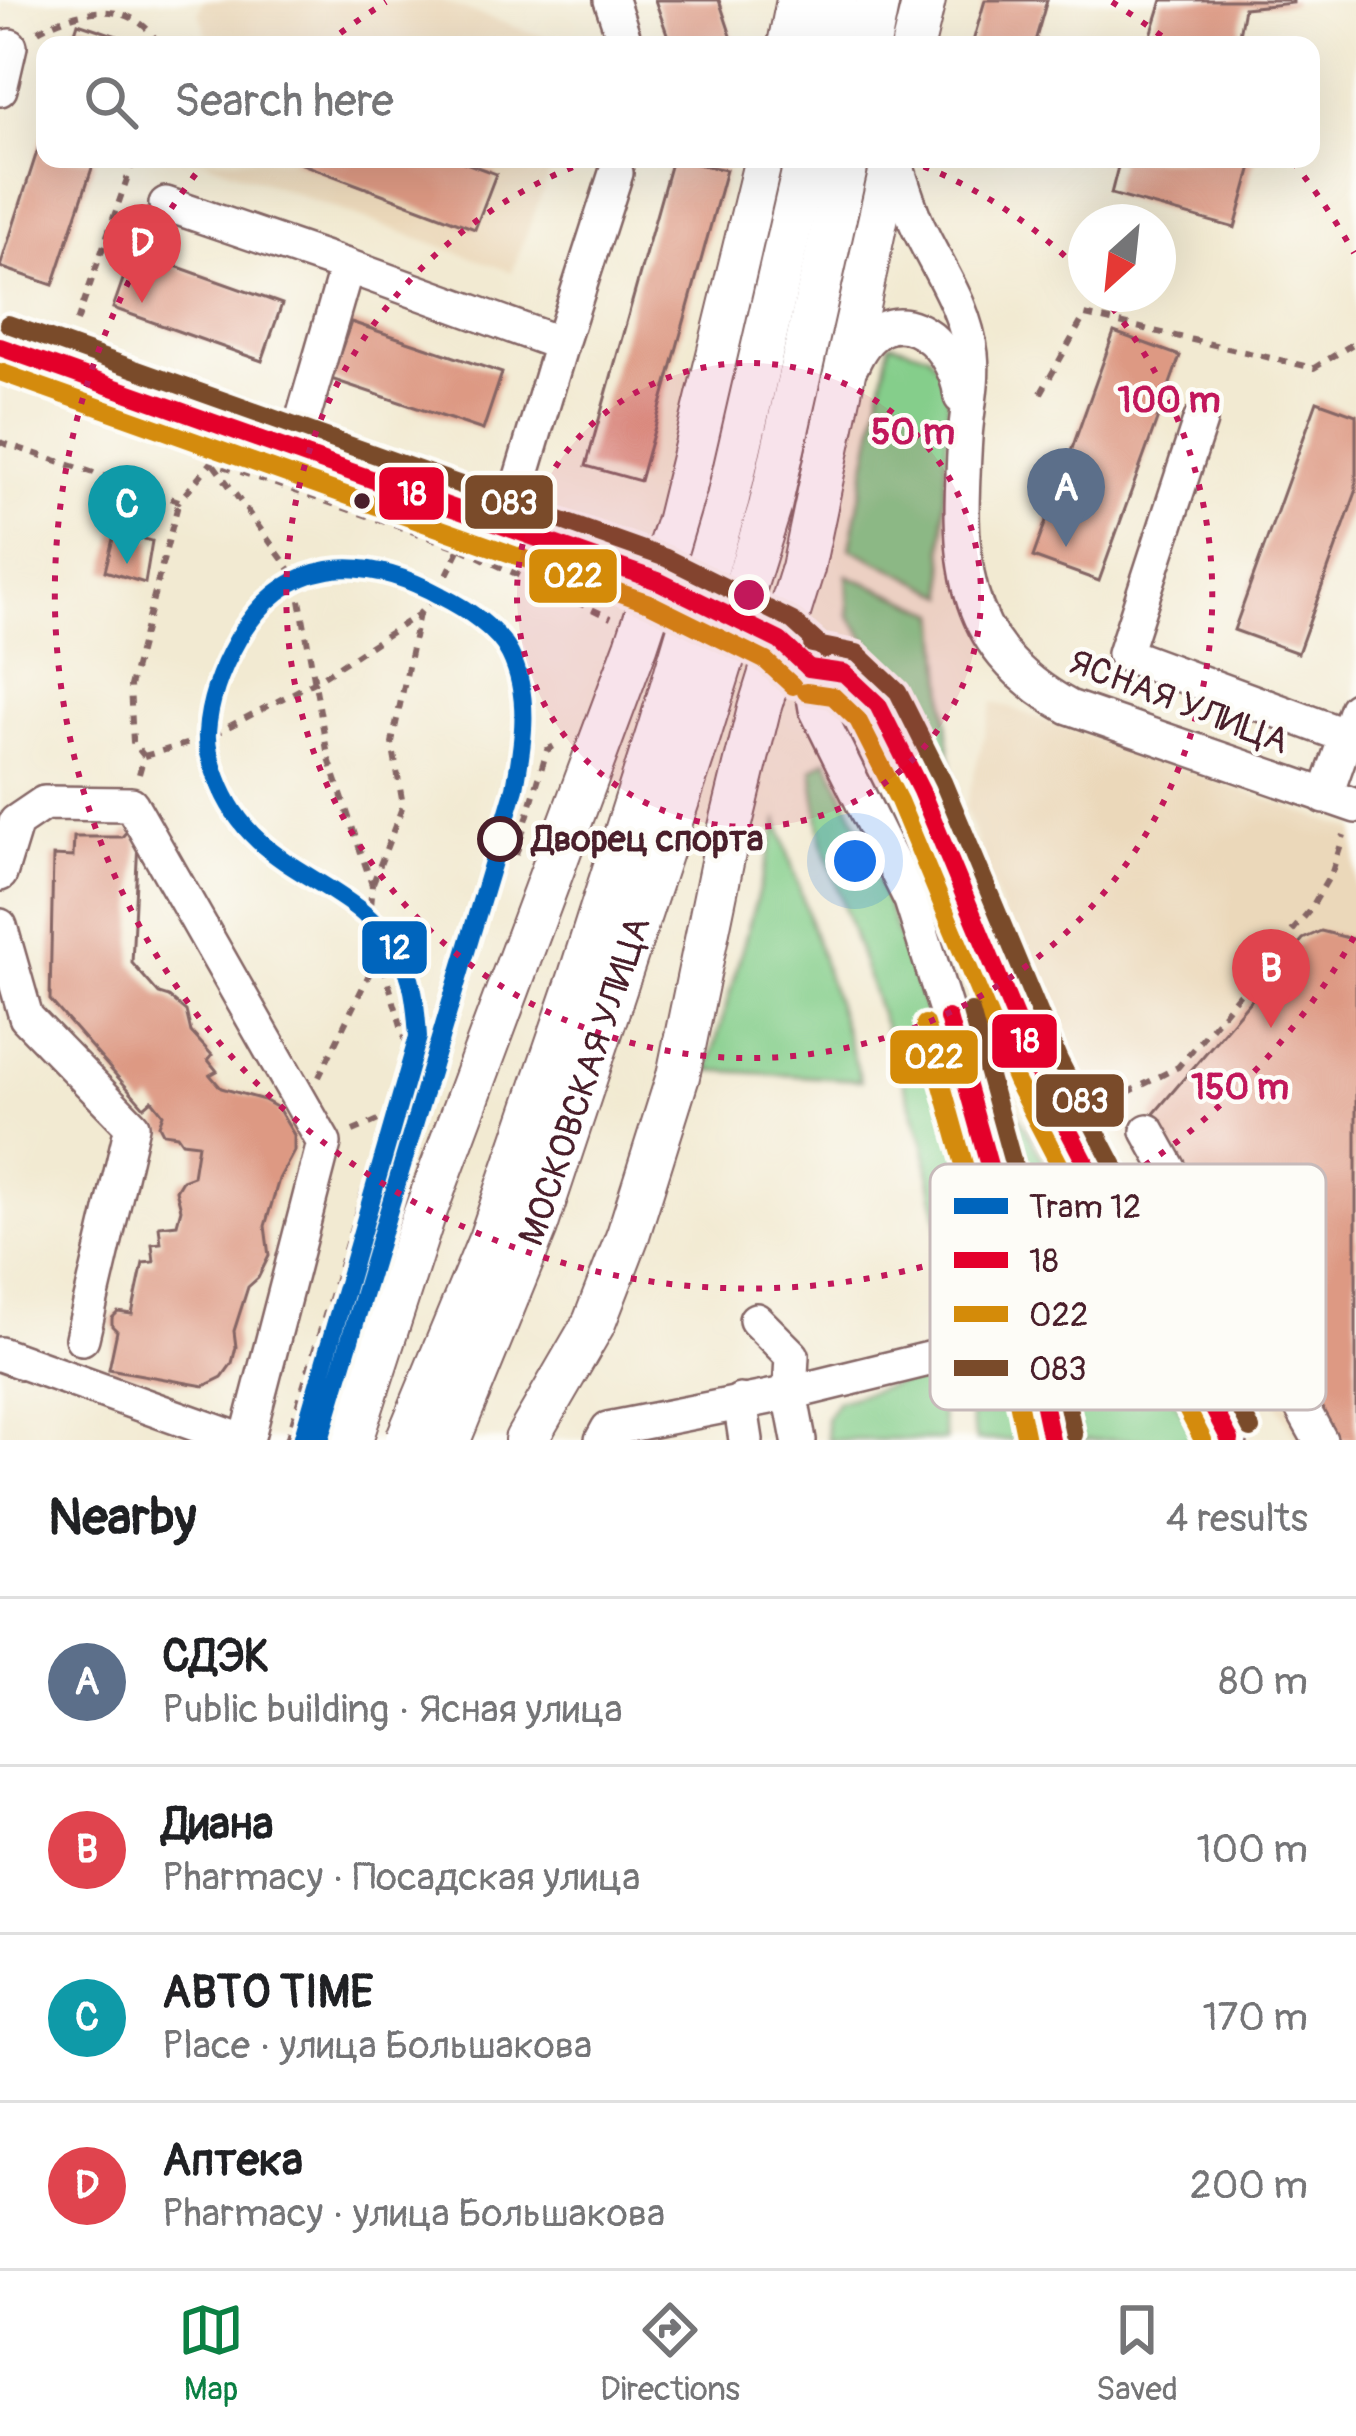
<!DOCTYPE html>
<meta charset="utf-8">
<style>
:root{--surface:#fff;--page:#f2f2f2;--text:#202124;--muted:#757577;--line:#e0e0e0;--accent:#0b8043}
body{margin:0;font-family:Pangolin,sans-serif;background:var(--page);color:var(--text)}
.compass{position:absolute;left:1068px;top:204px;width:108px;height:108px;border-radius:50%;background:var(--surface);box-shadow:0 12px 48px #0002;rotate:207deg}
.you{position:absolute;left:855px;top:861px;width:42px;height:42px;margin:-30px;border:9px solid #fff;border-radius:50%;background:#1a73e8;box-shadow:0 0 0 18px #1a73e833}
.badge{display:grid;place-items:center;width:78px;height:78px;border-radius:50%;background:var(--accent);color:#fff;font-size:39px;font-weight:700}
.pin{position:absolute;translate:-50% -99px;filter:drop-shadow(0 3px 6px #0008)}
.pin::after{content:'';position:absolute;top:63px;width:42px;height:36px;background:inherit;clip-path:polygon(0 0,100% 0,50% 100%)}
.list{margin:0;padding:0;list-style:none}
h2{display:flex;justify-content:space-between;align-items:center;height:156px;margin:0;padding:0 48px;font-size:51px}
h2 small{font-size:39px;font-weight:400;color:var(--muted)}
.list li{display:grid;grid-template-columns:78px 1fr auto;gap:36px;align-items:center;box-sizing:border-box;height:168px;padding:0 48px;border-top:3px solid var(--line)}
.list b{display:block;font-size:45px;white-space:nowrap}
.list p{margin:0;font-size:39px;white-space:nowrap;color:var(--muted)}
.list em{font-size:39px;font-style:normal;color:var(--muted)}
.icon{flex:none;width:66px;height:66px;fill:none;stroke:currentColor;stroke-width:2;stroke-linecap:round;stroke-linejoin:round}
.map{position:relative;flex:none;width:1356px;height:1440px;overflow:hidden}
.search{position:absolute;background:var(--surface);box-shadow:0 12px 48px #0002;left:36px;right:36px;top:36px;height:132px;display:flex;align-items:center;gap:30px;box-sizing:border-box;padding:0 42px;border-radius:24px;color:var(--muted);font-size:45px}
.sheet{height:828px;background:var(--surface)}
nav{display:flex;justify-content:space-around;align-items:center;box-sizing:border-box;height:168px;border-top:3px solid var(--line);background:var(--surface);font-size:33px;color:var(--muted)}
nav a{display:grid;justify-items:center;gap:6px}
nav .on{color:var(--accent)}
.map>svg:first-child{display:block}
.built{fill:#ebd8ba}
.green{fill:#85ce8b;stroke:#68765b;stroke-width:3}
.building{fill:#dd9983}
.lines{fill:none;stroke-linecap:round;stroke-linejoin:round}
.minor-casing{stroke:#856665;stroke-width:38}
.major-casing{stroke:#856665;stroke-width:46}
.path{stroke:#856665;stroke-width:6;stroke-dasharray:9 9;stroke-linecap:butt}
.minor{stroke:#fff;stroke-width:33}
.major{stroke:#fff;stroke-width:42}
.major-bridge-casing{stroke:#856665;stroke-width:46;stroke-linecap:butt}
.major-bridge{stroke:#fff;stroke-width:42}
.bus-1-casing{stroke:#fdfcf7;stroke-width:27}
.bus-2-casing{stroke:#fdfcf7;stroke-width:27}
.bus-3-casing{stroke:#fdfcf7;stroke-width:27}
.bus-1{stroke:#e4002b;stroke-width:18}
.bus-2{stroke:#d48b09;stroke-width:18}
.bus-3{stroke:#7a4b2a;stroke-width:18}
.tram-1-casing{stroke:#fdfcf7;stroke-width:27}
.tram-1{stroke:#0065bd;stroke-width:18}
.ring{fill:none;stroke:#c2185b;stroke-width:6;stroke-dasharray:6 12}
.bus-dot{fill:#4a1f2b;stroke:#fdfcf7;stroke-width:4.5}
.stop-dot{fill:#fdfcf7;stroke:#4a1f2b;stroke-width:6}
.labels{text-anchor:middle;dominant-baseline:central;stroke-width:9;stroke-linejoin:round;paint-order:stroke}
.street-label{font-size:36px;fill:#4a1f2b;stroke:#fdfcf7}
.stop-label{font-size:36px;font-weight:bold;fill:#4a1f2b;stroke:#fdfcf7;text-anchor:start}
.key{fill:#fdfcf7;stroke:#c7baba;stroke-width:3}
.key-label{font-size:33px;fill:#4a1f2b}
.centre{fill:#c2185b;stroke:#fdfcf7;stroke-width:6}
.ring-label{font-size:36px;text-anchor:middle;font-weight:bold;fill:#c2185b;stroke:#fdfcf7;stroke-width:9;stroke-linejoin:round;paint-order:stroke}
.line-badge{stroke:#fdfcf7;stroke-width:4.5}
.badge-label{font-size:33px;text-anchor:middle;font-weight:bold;fill:#fff}
</style>
<div class="map">
<svg width="1356" height="1440" viewBox="0 0 1356 1440">
<rect width="100%" height="100%" fill="#fdfcf7"/>
<filter id="ink" filterUnits="userSpaceOnUse"><feTurbulence type="fractalNoise" baseFrequency=".00833" numOctaves="2"/><feDisplacementMap in="SourceGraphic" scale="24" xChannelSelector="R" yChannelSelector="G"/><feConvolveMatrix kernelMatrix="1 2 1 2 8 2 1 2 1" color-interpolation-filters="sRGB"/></filter>
<filter id="wash" filterUnits="userSpaceOnUse"><feTurbulence type="fractalNoise" baseFrequency=".004" numOctaves="4" result="noise"/><feDisplacementMap in="SourceGraphic" scale="48" xChannelSelector="R" yChannelSelector="G"/><feGaussianBlur stdDeviation="2.7" result="paint"/><feColorMatrix in="noise" values="0 0 0 0 0 0 0 0 0 0 0 0 0 0 0 0 0 1.4 0 .05"/><feComposite in="paint" operator="in"/></filter>
<g filter="url(#wash)">
<rect width="100%" height="100%" fill="#f2ead2"/>
<!-- built -->
<g class="built">
<path d="M203 0H438L552 40V45H211L199 13Z"/>
<path d="M200 159H555L512 272Z"/>
<path d="M993 702 1356 831V1440H1298L1081 1066 1029 989 965 808Z"/>
</g>
<!-- green -->
<g class="green">
<path d="M890 343 929 354 949 383 943 549 947 596 850 548Z"/>
<path d="M847 575 938 613 952 781 888 671 849 615Z"/>
<path d="M827 760 855 819 966 1117 1017 1382 969 1399 924 1143 822 842 812 769Z"/>
<path d="M778 822 861 1080 708 1070Z"/>
<path d="M993 1069 1197 1440H1081Z"/>
<path d="M918 1377 934 1380 946 1440H828L826 1419 838 1401Z"/>
<path d="M1025 1406 1033 1440H976L970 1415Z"/>
</g>
<g id="blocks">
<!-- building -->
<g class="building">
<path d="M655 0H719L734 45H671Z"/>
<path d="M985 0H1047L1034 45H972Z"/>
<path d="M1162 0H1293V3L1244 8 1237 45H1148Z"/>
<path d="M78 23 141 44 140 45H71Z"/>
<path d="M45 127V159H95L53 285 0 267Z"/>
<path d="M289 159H455L496 174 475 229Z"/>
<path d="M672 159 726 170 640 481 586 466Z"/>
<path d="M1120 159H1254L1235 228 1111 194Z"/>
<path d="M133 251 282 304 262 361 113 308Z"/>
<path d="M351 322 502 373 483 430 331 379Z"/>
<path d="M1114 332 1180 356 1099 581 1033 557Z"/>
<path d="M1317 401 1356 415V492L1298 653 1234 630Z"/>
<path d="M115 531 152 541 145 583 105 571Z"/>
<path d="M128 830 138 840 132 963 159 994 169 997 186 1011 191 1032 212 1055 208 1060 217 1071 210 1075 221 1088 264 1100 278 1108 294 1135V1151L279 1179 265 1226 269 1256 258 1278 248 1287 234 1331 236 1347 232 1363 222 1377 204 1386 109 1369 117 1331 112 1326V1318L118 1312 132 1314 143 1263 154 1262 152 1244 161 1243 159 1226 177 1224 181 1209 176 1190 182 1180 193 1176 198 1144 182 1142 177 1135 163 1133 159 1125 163 1114 152 1100 144 1107 50 1000 53 856 73 857 74 837H122Z"/>
<path d="M1321 931 1356 940V1440H1333L1152 1116 1303 939Z"/>
</g>
</g>
</g>
<g filter="url(#ink)">
<use href="#blocks" fill-opacity="0" stroke="#856665" stroke-width="3"/>
<g class="lines">
<defs>
<g id="minor">
<path d="M611 0 626 45"/>
<path d="M0 89 10 46"/>
<path d="M894 159C901 179 907 200 915 220 935 266 965 303 971 354 974 382 967 409 965 437 958 553 954 644 1069 707L1356 806"/>
<path d="M166 204 347 266"/>
<path d="M561 344 616 173"/>
<path d="M0 347 658 581 780 641 795 654"/>
<path d="M852 365C885 289 953 334 961 397"/>
<path d="M1200 421 1124 654 1346 736"/>
<path d="M294 449 347 266 561 344 507 524"/>
<path d="M809 668 844 673 878 705 921 791 1037 1070 1230 1440"/>
<path d="M809 668 816 709 911 900 970 1086 1008 1234 1051 1440"/>
<path d="M1325 797 1356 709"/>
<path d="M0 874 16 822 44 803 131 804 324 1143 247 1440"/>
<path d="M0 926 26 1017 132 1126 82 1338"/>
<path d="M1148 1131 1320 1440"/>
<path d="M756 1320 792 1356 790 1393 799 1440"/>
<path d="M0 1354 240 1440"/>
<path d="M740 1401 746 1440"/>
<path d="M602 1440 608 1429 790 1393 1027 1335"/>
</g>
<g id="major">
<path d="M789 45 798 0"/>
<path d="M827 45 836 0"/>
<path d="M869 45 878 0"/>
<path d="M913 45 924 0"/>
<path d="M351 1440 423 1218 636 646 677 523 766 159"/>
<path d="M526 1440 594 1323 628 1235 678 1076 725 848 759 709 803 568 889 159"/>
</g>
</defs>
<!-- minor casing -->
<use href="#minor" class="minor-casing"/>
<!-- major casing -->
<use href="#major" class="major-casing"/>
<!-- path -->
<g class="path">
<path d="M38 31C84 6 134 0 159 45"/>
<path d="M77 322 134 159"/>
<path d="M1041 393 1085 315 1314 368 1356 342"/>
<path d="M0 442 179 501 212 462 460 548 611 618"/>
<path d="M214 465 296 578 328 756 372 885 369 917 407 1046 287 1440"/>
<path d="M144 756 207 738 316 681 419 614 439 591 460 548"/>
<path d="M139 774 144 756 133 742 130 686 179 501"/>
<path d="M516 855 547 750 560 743"/>
<path d="M373 883 403 805 392 743 419 614"/>
<path d="M319 1077 376 960"/>
<path d="M1095 1109 1178 1067 1310 910 1332 872 1344 835"/>
<path d="M353 1131 388 1116"/>
</g>
<!-- minor -->
<use href="#minor" class="minor"/>
<!-- major -->
<use href="#major" class="major"/>
<defs>
<g id="major-bridge">
<path d="M407 1440 490 1239 578 982 660 726 728 498 806 159"/>
<path id="s1" d="M449 1440 536 1227 695 749 770 507 848 159"/>
</g>
</defs>
<!-- major-bridge casing -->
<use href="#major-bridge" class="major-bridge-casing"/>
<!-- major-bridge -->
<use href="#major-bridge" class="major-bridge"/>
<defs>
<g id="bus-1">
<path d="M0 347 658 581 780 641 809 668"/>
<path d="M809 668 844 673 878 705 921 791 1037 1070 1230 1440"/>
<path d="M948 1018 1008 1234 1051 1440"/>
</g>
<g id="bus-2">
<path d="M0 372 649 603 766 661 793 686"/>
<path d="M806 692 833 696 858 720 899 801 1016 1081 1203 1440"/>
<path d="M925 1024 985 1240 1026 1440"/>
</g>
<g id="bus-3">
<path d="M8 324 666 558 793 621 825 650"/>
<path d="M812 644 857 653 898 692 943 782 1059 1060 1251 1429"/>
<path d="M971 1012 1031 1228 1074 1435"/>
</g>
</defs>
<!-- bus-1 casing -->
<use href="#bus-1" class="bus-1-casing"/>
<!-- bus-2 casing -->
<use href="#bus-2" class="bus-2-casing"/>
<!-- bus-3 casing -->
<use href="#bus-3" class="bus-3-casing"/>
<!-- bus-1 -->
<use href="#bus-1" class="bus-1"/>
<!-- bus-2 -->
<use href="#bus-2" class="bus-2"/>
<!-- bus-3 -->
<use href="#bus-3" class="bus-3"/>
<defs>
<path id="tram-1" d="M302 1440 418 1037C416 1007 414 975 397 950 344 872 253 876 217 778 212 764 206 748 207 733 209 700 222 667 238 639 287 555 362 553 441 596 465 608 498 629 510 654 531 696 523 744 515 788L320 1440"/>
</defs>
<!-- tram-1 casing -->
<use href="#tram-1" class="tram-1-casing"/>
<!-- tram-1 -->
<use href="#tram-1" class="tram-1"/>
</g>
</g>
<!-- distance rings -->
<circle cx="749" cy="595" r="232" fill="#c2185b" fill-opacity=".12"/>
<g class="ring">
<circle cx="749" cy="595" r="232"/>
<path d="M907 160A463 463 0 0 1 1085 276M1101 294A463 463 0 1 1 591 160"/>
<path d="M1354 937A695 695 0 1 1 205 162M326 44A695 695 0 0 1 386 2M1112 2A695 695 0 0 1 1172 44M1293 162A695 695 0 0 1 1354 253"/>
</g>
<!-- markers -->
<circle class="bus-dot" cx="362" cy="501" r="10"/>
<circle class="stop-dot" cx="500" cy="839" r="20"/>
<g class="labels">
<!-- street labels -->
<g class="street-label">
<text transform="translate(1179 702) rotate(21)">ЯСНАЯ УЛИЦА</text>
<text stroke="none"><textPath href="#s1" startOffset="384">МОСКОВСКАЯ УЛИЦА</textPath></text>
</g>
<!-- stop labels -->
<g class="stop-label">
<text x="532" y="839">Дворец спорта</text>
</g>
</g>
<!-- legend -->
<rect x="930" y="1164" width="396" height="246" rx="18" class="key"/>
<rect x="954" y="1198" width="54" height="16" fill="#0065bd"/>
<rect x="954" y="1252" width="54" height="16" fill="#e4002b"/>
<rect x="954" y="1306" width="54" height="16" fill="#d48b09"/>
<rect x="954" y="1360" width="54" height="16" fill="#7a4b2a"/>
<g class="key-label">
<text x="1029" y="1218">Tram 12</text>
<text x="1029" y="1272">18</text>
<text x="1029" y="1326">022</text>
<text x="1029" y="1380">083</text>
</g>
<circle cx="749" cy="595" r="18" class="centre"/>
<g class="ring-label">
<text x="1169" y="412">100 m</text>
<text x="913" y="444">50 m</text>
<text x="1240" y="1099">150 m</text>
</g>
<g class="line-badge">
<rect x="377" y="465" width="69" height="57" rx="12" fill="#e4002b"/>
<rect x="463" y="473" width="92" height="58" rx="12" fill="#7a4b2a"/>
<rect x="527" y="547" width="92" height="58" rx="12" fill="#d48b09"/>
<rect x="360" y="919" width="69" height="57" rx="12" fill="#0065bd"/>
<rect x="990" y="1012" width="69" height="58" rx="12" fill="#e4002b"/>
<rect x="888" y="1028" width="92" height="58" rx="12" fill="#d48b09"/>
<rect x="1034" y="1072" width="92" height="57" rx="12" fill="#7a4b2a"/>
</g>
<g class="badge-label">
<text x="412" y="505">18</text>
<text x="509" y="514">083</text>
<text x="573" y="587">022</text>
<text x="395" y="959">12</text>
<text x="1025" y="1052">18</text>
<text x="934" y="1068">022</text>
<text x="1080" y="1112">083</text>
</g>
</svg>
<svg class="compass" viewBox="-18 -18 36 36"><path d="M0-13l5 13h-10z" fill="#e53935"/><path d="M0 13l5-13h-10z" fill="#757577"/></svg>
<div class="you"></div>
<div class="pin badge" style="left:1066px;top:547px;background:#5c6f8a">A</div>
<div class="pin badge" style="left:1271px;top:1028px;background:#e0444e">B</div>
<div class="pin badge" style="left:127px;top:564px;background:#0f9aa8">C</div>
<div class="pin badge" style="left:142px;top:303px;background:#e0444e">D</div>
<div class="search"><svg class="icon" aria-label="search" viewBox="0 0 24 24"><circle cx="10" cy="10" r="6"/><path d="M15 15l6 6"/></svg>Search here</div>
</div>
<section class="sheet">
<h2>Nearby<small>4 results</small></h2>
<ul class="list">
<li><span class="badge" style="background:#5c6f8a">A</span><div><b>СДЭК</b><p>Public building · Ясная улица</p></div><em>80 m</em></li>
<li><span class="badge" style="background:#e0444e">B</span><div><b>Диана</b><p>Pharmacy · Посадская улица</p></div><em>100 m</em></li>
<li><span class="badge" style="background:#0f9aa8">C</span><div><b>АВТО TIME</b><p>Place · улица Большакова</p></div><em>170 m</em></li>
<li><span class="badge" style="background:#e0444e">D</span><div><b>Аптека</b><p>Pharmacy · улица Большакова</p></div><em>200 m</em></li>
</ul>
</section>
<nav>
<a class="on"><svg class="icon" aria-label="map" viewBox="0 0 24 24"><path d="M3 6l6-2 6 2 6-2v14l-6 2-6-2-6 2zM9 4v14M15 6v14"/></svg>Map</a>
<a><svg class="icon" aria-label="directions" viewBox="0 0 24 24"><path d="M12 3l9 9-9 9-9-9zM9 14v-3h6M13 9l2 2-2 2"/></svg>Directions</a>
<a><svg class="icon" aria-label="saved" viewBox="0 0 24 24"><path d="M7 4h10v16l-5-4-5 4z"/></svg>Saved</a>
</nav>
